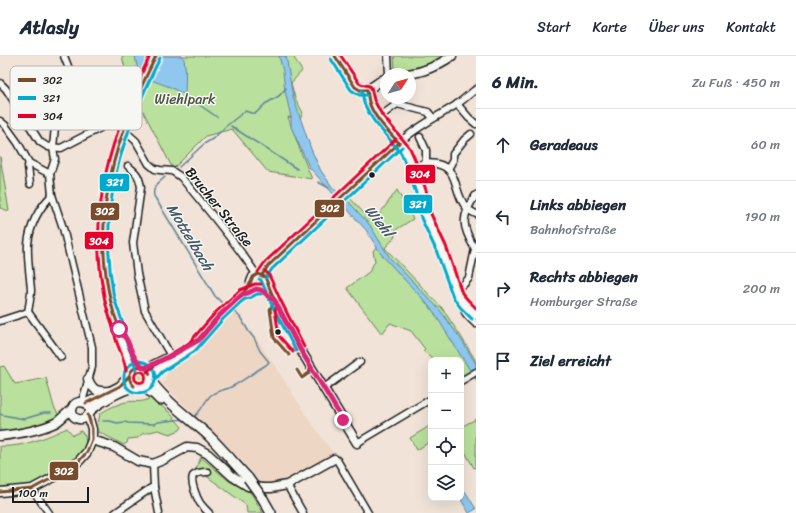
<!DOCTYPE html>
<html lang="de">
<meta charset="utf-8">
<style>
:root{--surface:#fff;--page:#f2f2f3;--text:#1f2937;--muted:#747a83;--line:#e0e1e3}
body{margin:0;font-family:Sriracha,sans-serif;background:var(--page);color:var(--text)}
.controls{position:absolute;right:12px;bottom:12px;display:grid;overflow:hidden;border-radius:8px;box-shadow:0 4px 16px #0002}
.controls button{width:36px;height:36px;display:grid;place-items:center;padding:0;border:0;border-bottom:1px solid var(--line);background:var(--surface);color:var(--text);font:20px sans-serif}
.compass{position:absolute;left:380px;top:12px;width:36px;height:36px;border-radius:50%;background:var(--surface);box-shadow:0 4px 16px #0002;rotate:54deg}
.scale{position:absolute;left:12px;bottom:10px;width:77px;box-sizing:border-box;padding-left:4px;border:2px solid #1c1c1c;border-top:0;font-size:11px;line-height:14px;white-space:nowrap;color:#1c1c1c;-webkit-text-stroke:3px #f6f6f2;paint-order:stroke}
.stop{position:absolute;width:12px;height:12px;margin:-9px;border:3px solid #db2777;border-radius:50%;background:#fff}
.stop.end{background:#db2777;border-color:#fff;box-shadow:0 1px 4px #0008}
.list{margin:0;padding:0;list-style:none}
h2{display:flex;justify-content:space-between;align-items:center;height:52px;margin:0;padding:0 16px;font-size:17px}
h2 small{font-size:13px;font-weight:400;color:var(--muted)}
.list li{display:grid;grid-template-columns:26px 1fr auto;gap:12px;align-items:center;box-sizing:border-box;height:72px;padding:0 16px;border-top:1px solid var(--line)}
.list b{display:block;font-size:15px;white-space:nowrap}
.list p{margin:0;font-size:13px;white-space:nowrap;color:var(--muted)}
.list em{font-size:13px;font-style:normal;color:var(--muted)}
.icon{flex:none;width:22px;height:22px;fill:none;stroke:currentColor;stroke-width:2;stroke-linecap:round;stroke-linejoin:round}
.map{position:relative;flex:none;width:476px;height:457px;overflow:hidden}
header{display:flex;align-items:center;gap:24px;box-sizing:border-box;height:56px;padding:0 20px;background:var(--surface);border-bottom:1px solid var(--line)}
header strong{font-size:19px}
nav{display:flex;gap:22px;margin-inline-start:auto;font-size:14px}
main{display:flex}
aside{flex:1;background:var(--surface)}
.map>svg:first-child{display:block}
.built{fill:#eed6c4}
.green{fill:#b9e09c;stroke:#6a7e5c}
.water{fill:#8fc7ee;stroke:#61839a}
.lines{fill:none;stroke-linecap:round;stroke-linejoin:round}
.stream{stroke:#61839a;stroke-width:1.5}
.street-casing{stroke:#1c1c1c;stroke-width:9}
.secondary-casing{stroke:#1c1c1c;stroke-width:11}
.primary-casing{stroke:#1c1c1c;stroke-width:12}
.street{stroke:#f6f6f2;stroke-width:6}
.secondary{stroke:#f6f6f2;stroke-width:8}
.primary{stroke:#f6f6f2;stroke-width:9}
.primary-bridge-casing{stroke:#1c1c1c;stroke-width:12;stroke-linecap:butt}
.primary-bridge{stroke:#f6f6f2;stroke-width:9}
.bus-1-casing{stroke:#f6f6f2;stroke-width:6}
.bus-2-casing{stroke:#f6f6f2;stroke-width:6}
.bus-3-casing{stroke:#f6f6f2;stroke-width:6}
.bus-1{stroke:#7a4b2a;stroke-width:3}
.bus-2{stroke:#00a9ce;stroke-width:3}
.bus-3{stroke:#e4002b;stroke-width:3}
.route{stroke:#db2777;stroke-width:5}
.bus-dot{fill:#1c1c1c;stroke:#f6f6f2;stroke-width:1.5}
.labels{text-anchor:middle;dominant-baseline:central;stroke-width:3;stroke-linejoin:round;paint-order:stroke}
.park-label{font-size:14px;fill:#4b5742;stroke:#f6f6f2}
.street-label{font-size:14px;fill:#1c1c1c;stroke:#f6f6f2}
.water-label{font-size:15px;font-style:italic;fill:#445866;stroke:#f6f6f2}
.key{fill:#f6f6f2;stroke:#b5b5b2;stroke-width:1}
.key-label{font-size:11px;fill:#1c1c1c}
.line-badge{stroke:#f6f6f2;stroke-width:1.5}
.badge-label{font-size:11px;text-anchor:middle;font-weight:bold;fill:#fff}
</style>
<header>
<strong>Atlasly</strong>
<nav><a>Start</a><a>Karte</a><a>Über uns</a><a>Kontakt</a></nav>
</header>
<main>
<div class="map">
<svg width="476" height="457" viewBox="0 0 476 457">
<rect width="100%" height="100%" fill="#f1e3d7"/>
<filter id="ink" filterUnits="userSpaceOnUse"><feTurbulence type="fractalNoise" baseFrequency=".025" numOctaves="2"/><feDisplacementMap in="SourceGraphic" scale="8" xChannelSelector="R" yChannelSelector="G"/><feConvolveMatrix kernelMatrix="1 2 1 2 8 2 1 2 1" color-interpolation-filters="sRGB"/></filter>
<g filter="url(#ink)">
<!-- built -->
<path class="built" d="M235 252 275 310 308 362 333 397 292 422 278 427 261 428 253 417 226 389 163 328 170 310 203 286 217 268Z"/>
<!-- green -->
<g class="green">
<path d="M122 0H293L302 15 291 27 295 42 303 57 300 63 288 61 300 94 312 123 268 116 232 73 206 80 173 113 128 26Z"/>
<path d="M394 0H443L429 10 414 14H395Z"/>
<path d="M0 100 9 155 0 152Z"/>
<path d="M397 134 413 163 397 173 394 182 385 192 442 252 462 282 476 305V313L461 323V304H435L423 295 425 293 411 275 390 267 382 278 347 232 369 216 375 205 373 195 380 186 346 143 349 141 373 167Z"/>
<path d="M4 310 15 328 46 322 54 351 59 360 30 372 0 377V311Z"/>
<circle cx="140" cy="321" r="7"/>
<path d="M151 342 169 356 182 371 180 374 170 378 158 374 142 378 138 382 128 383 127 387 124 389 99 376 98 368 100 358C106 353 118 348 126 346 136 344 140 348 151 342Z"/>
<path d="M476 363V411L474 412 461 389V371Z"/>
<path d="M431 369V385L417 394 410 382Z"/>
<path d="M67 372 73 379 81 375 85 380 86 390 77 402 63 413 30 430 0 433V390C21 392 48 381 67 372Z"/>
<path d="M201 401 229 425 251 437 263 457H247L246 449 205 419 195 415Z"/>
</g>
<!-- water -->
<g class="water">
<path d="M135 0H183C187 13 185 26 185 39L170 31 151 24 138 15Z"/>
<path d="M279 0H286L293 41 311 93 321 115 333 132 346 143 369 168 390 202 439 253 461 283 476 308V324L433 255 422 242 402 221 381 198 366 174 309 111 291 71V61L285 35 283 15Z"/>
<path d="M465 435 476 453 469 457 460 442H461V438Z"/>
</g>
<g class="lines">
<!-- stream -->
<g class="stream">
<path d="M185 39 217 61"/>
<path d="M231 70 297 113"/>
<path d="M179 111 204 88 214 82 225 71 245 55 251 57H256L265 48 279 40 286 32"/>
<path d="M165 121C158 127 152 131 154 140L215 240 224 249"/>
<path d="M318 126 329 132"/>
<path d="M0 358 3 359 24 363 44 357H51"/>
<path d="M193 362C201 356 204 346 211 339 216 335 225 334 231 331 243 325 254 316 266 309L269 306 260 295 254 282 249 276 240 261 233 255"/>
<path d="M103 365H110L117 367 125 366 128 367 154 368 158 366 184 363"/>
</g>
<defs>
<g id="street">
<path d="M64 0 71 18 76 24 79 27 85 31 106 58 136 85 149 108 155 113 160 114 172 115 181 121C207 153 234 184 256 218"/>
<path d="M388 0 389 18"/>
<path d="M76 24 60 48 55 70 53 92 55 103 50 118 52 139 63 172 92 291V311L82 346"/>
<path d="M0 27 6 33 40 86 48 91 61 92 100 72 103 67 106 58"/>
<path d="M457 48 469 62 476 68"/>
<path d="M378 62 397 48 428 56 433 62"/>
<path d="M0 65 5 69 18 87 29 107 50 118"/>
<path d="M420 81 426 94V107"/>
<path d="M399 87C416 71 437 61 456 49 463 44 470 38 476 33"/>
<path d="M29 107 28 110 30 128"/>
<path d="M128 110C137 117 139 120 141 131L133 187 137 218 145 255 171 300"/>
<path d="M412 110C421 108 428 106 437 108 460 113 453 137 466 151 468 154 472 156 476 158"/>
<path d="M448 113 453 104V98L464 84 471 78"/>
<path d="M455 232 464 228 469 222 475 193C462 171 460 161 476 139"/>
<path d="M464 247C461 256 470 262 476 268"/>
<path d="M28 256 61 301"/>
<path d="M0 265 28 256C29 249 31 241 31 234 30 219 27 203 28 188 30 169 39 152 52 139"/>
<path d="M145 312 171 299"/>
<path d="M151 320 159 312 192 291 219 260 238 242 243 238 248 237 256 233"/>
<path d="M461 325 476 316"/>
<path d="M324 332 360 306"/>
<path d="M357 387 431 343"/>
<path d="M334 403 337 404 368 457"/>
<path d="M153 408 154 431 159 457"/>
<path d="M208 416C204 416 196 416 193 420 190 426 197 442 200 447 203 451 206 454 209 457"/>
<path d="M287 429 303 457"/>
<path d="M32 433 49 457"/>
<path d="M115 457 151 432 154 431"/>
</g>
<g id="secondary">
<path d="M335 0 355 31C370 38 374 27 386 22"/>
<path d="M408 18C425 16 438 9 452 0"/>
<path d="M367 34 369 46 373 54 378 62 405 94 412 110 421 136 426 160 441 192 458 239 464 247 476 259"/>
<path d="M262 219 268 210 399 87"/>
<path d="M267 227 264 232 259 234 254 232 251 226 253 221 258 218 262 219 265 221 267 227 275 245 300 293 357 387"/>
<path d="M88 323C93 335 97 336 110 335"/>
<path d="M86 347C100 361 73 371 72 355 72 350 75 347 79 346L86 347 95 343 120 330 129 320"/>
<path d="M90 355C102 345 120 335 135 331"/>
<path d="M0 380C18 378 38 375 55 367 61 364 66 357 72 353"/>
<path d="M92 384 105 388 114 391 138 405 153 408 163 404 187 391 197 392 208 398 232 420 248 430 263 432H271L287 429 334 403"/>
<path d="M0 436 32 433 58 419 79 405 87 396 92 384V373L88 359"/>
</g>
<g id="primary">
<path d="M121 79C103 137 96 194 112 254 114 260 117 267 119 274 120 278 120 282 121 286 123 292 127 297 129 303 130 306 131 311 131 315"/>
<circle cx="140" cy="321" r="11"/>
<path d="M150 324C166 346 188 361 208 379 222 393 235 408 248 422"/>
<path d="M143 331 154 338 160 344"/>
<path d="M263 443 271 457"/>
</g>
</defs>
<!-- street casing -->
<use href="#street" class="street-casing"/>
<!-- secondary casing -->
<use href="#secondary" class="secondary-casing"/>
<!-- primary casing -->
<use href="#primary" class="primary-casing"/>
<!-- street -->
<use href="#street" class="street"/>
<!-- secondary -->
<use href="#secondary" class="secondary"/>
<!-- primary -->
<use href="#primary" class="primary"/>
<defs>
<g id="primary-bridge">
<path d="M121 79 139 32 156 0"/>
<path d="M248 422 263 443"/>
</g>
</defs>
<!-- primary-bridge casing -->
<use href="#primary-bridge" class="primary-bridge-casing"/>
<!-- primary-bridge -->
<use href="#primary-bridge" class="primary-bridge"/>
<defs>
<g id="bus-1">
<path d="M335 0 355 31 360 34H367"/>
<path d="M367 34C368 38 368 42 369 46 374 62 388 75 399 87"/>
<path d="M262 219 268 210 399 87"/>
<path d="M273 248 270 253 274 282 289 299"/>
<path d="M142 311C139 307 135 303 133 299 130 294 129 289 127 285 126 282 124 280 122 277 120 274 118 270 117 266 111 251 108 235 106 219 95 140 121 70 156 0"/>
<path d="M145 312 171 300 199 283 219 260 243 238 251 226 253 221 258 218 265 221 275 245 300 293 311 311 309 317 302 322 297 314"/>
<path d="M134 330C120 316 143 301 150 318"/>
<path d="M86 347 120 330 129 320"/>
<path d="M0 436 32 433 58 419 79 405 87 396 92 384V373L88 359"/>
</g>
<g id="bus-2">
<path d="M331 3 351 34 359 39H367"/>
<path d="M362 35 364 47 369 57 374 65 401 97 407 112 416 137 421 162 436 194 453 241 460 251 472 263"/>
<path d="M266 222 272 213 402 91"/>
<path d="M259 223 261 224 271 247 296 295"/>
<path d="M153 313C147 305 137 302 129 310 126 312 124 316 124 320 122 344 161 342 155 315"/>
<path d="M136 315C135 305 132 298 128 289 125 282 125 275 123 268 120 257 115 248 113 236 98 149 122 79 160 2"/>
<path d="M155 324 162 316 195 295 223 263 241 246 245 243 250 242 257 238H261"/>
</g>
<g id="bus-3">
<path d="M341 0 359 27C363 30 367 28 371 31L374 44 382 59 410 92 417 108 426 134 431 158 446 190 462 237 468 244 476 252"/>
<path d="M265 215 269 219 280 243 304 291"/>
<path d="M258 216 265 206 396 83"/>
<path d="M277 251 275 254 279 280 293 296"/>
<path d="M126 315C125 306 122 300 119 292 116 286 115 279 113 272 110 261 106 252 104 240 87 151 111 79 150 0"/>
<circle cx="140" cy="321" r="5.5"/>
<path d="M147 316 156 308 189 287 216 256 240 234 255 228H261"/>
</g>
</defs>
<!-- bus-1 casing -->
<use href="#bus-1" class="bus-1-casing"/>
<!-- bus-2 casing -->
<use href="#bus-2" class="bus-2-casing"/>
<!-- bus-3 casing -->
<use href="#bus-3" class="bus-3-casing"/>
<!-- bus-1 -->
<use href="#bus-1" class="bus-1"/>
<!-- bus-2 -->
<use href="#bus-2" class="bus-2"/>
<!-- bus-3 -->
<use href="#bus-3" class="bus-3"/>
</g>
</g>
<g class="lines" filter="url(#ink)">
<!-- route -->
<path class="route" d="M119 273C122 277 124 280 127 284 131 293 135 308 145 312L166 302 199 284 219 260 238 242 243 238 248 237 256 233 261 234 275 245 300 293 343 364"/>
</g>
<!-- markers -->
<g class="bus-dot">
<circle cx="372" cy="119" r="3.5"/>
<circle cx="278" cy="276" r="3.5"/>
</g>
<g class="labels">
<!-- park labels -->
<g class="park-label">
<text x="185" y="43">Wiehlpark</text>
</g>
<!-- street labels -->
<g class="street-label">
<text transform="translate(219 151) rotate(51)">Brucher Straße</text>
</g>
<!-- water labels -->
<g class="water-label">
<text transform="translate(379 165) rotate(51)">Wiehl</text>
<text transform="translate(190 181) rotate(59)">Mottelbach</text>
</g>
</g>
<!-- legend -->
<rect x="10" y="10" width="132" height="64" rx="6" class="key"/>
<rect x="18" y="22" width="18" height="4" fill="#7a4b2a"/>
<rect x="18" y="40" width="18" height="4" fill="#00a9ce"/>
<rect x="18" y="58" width="18" height="4" fill="#e4002b"/>
<g class="key-label">
<text x="43" y="28">302</text>
<text x="43" y="46">321</text>
<text x="43" y="64">304</text>
</g>
<g class="line-badge">
<rect x="405" y="108" width="31" height="20" rx="4" fill="#e4002b"/>
<rect x="99" y="117" width="31" height="19" rx="4" fill="#00a9ce"/>
<rect x="403" y="138" width="30" height="20" rx="4" fill="#00a9ce"/>
<rect x="314" y="143" width="31" height="19" rx="4" fill="#7a4b2a"/>
<rect x="90" y="146" width="30" height="19" rx="4" fill="#7a4b2a"/>
<rect x="84" y="175" width="30" height="19" rx="4" fill="#e4002b"/>
<rect x="49" y="405" width="30" height="20" rx="4" fill="#7a4b2a"/>
</g>
<g class="badge-label">
<text x="420" y="122">304</text>
<text x="115" y="130">321</text>
<text x="418" y="152">321</text>
<text x="330" y="156">302</text>
<text x="105" y="159">302</text>
<text x="99" y="189">304</text>
<text x="64" y="419">302</text>
</g>
</svg>
<div class="controls">
<button>+</button>
<button>−</button>
<button><svg class="icon" aria-label="locate" viewBox="0 0 24 24"><circle cx="12" cy="12" r="6"/><path d="M12 2v4M12 18v4M2 12h4M18 12h4"/></svg></button>
<button><svg class="icon" aria-label="layers" viewBox="0 0 24 24"><path d="M12 4l9 5-9 5-9-5zM3 14l9 5 9-5"/></svg></button>
</div>
<svg class="compass" viewBox="-18 -18 36 36"><path d="M0-13l5 13h-10z" fill="#e53935"/><path d="M0 13l5-13h-10z" fill="#747a83"/></svg>
<div class="scale">100 m</div>
<div class="stop" style="left:119px;top:273px"></div>
<div class="stop end" style="left:343px;top:364px"></div>
</div>
<aside>
<h2>6 Min.<small>Zu Fuß · 450 m</small></h2>
<ul class="list">
<li><svg class="icon" aria-label="ahead" viewBox="0 0 24 24"><path d="M12 20V5M6 11l6-6 6 6"/></svg><div><b>Geradeaus</b></div><em>60 m</em></li>
<li><svg class="icon" aria-label="left" viewBox="0 0 24 24"><path d="M17 20v-9H6M10 6l-5 5 5 5"/></svg><div><b>Links abbiegen</b><p>Bahnhofstraße</p></div><em>190 m</em></li>
<li><svg class="icon" aria-label="right" viewBox="0 0 24 24"><path d="M7 20v-9h11M14 6l5 5-5 5"/></svg><div><b>Rechts abbiegen</b><p>Homburger Straße</p></div><em>200 m</em></li>
<li><svg class="icon" aria-label="arrive" viewBox="0 0 24 24"><path d="M6 21V4h12l-3 4 3 4H6"/></svg><div><b>Ziel erreicht</b></div></li>
</ul>
</aside>
</main>
